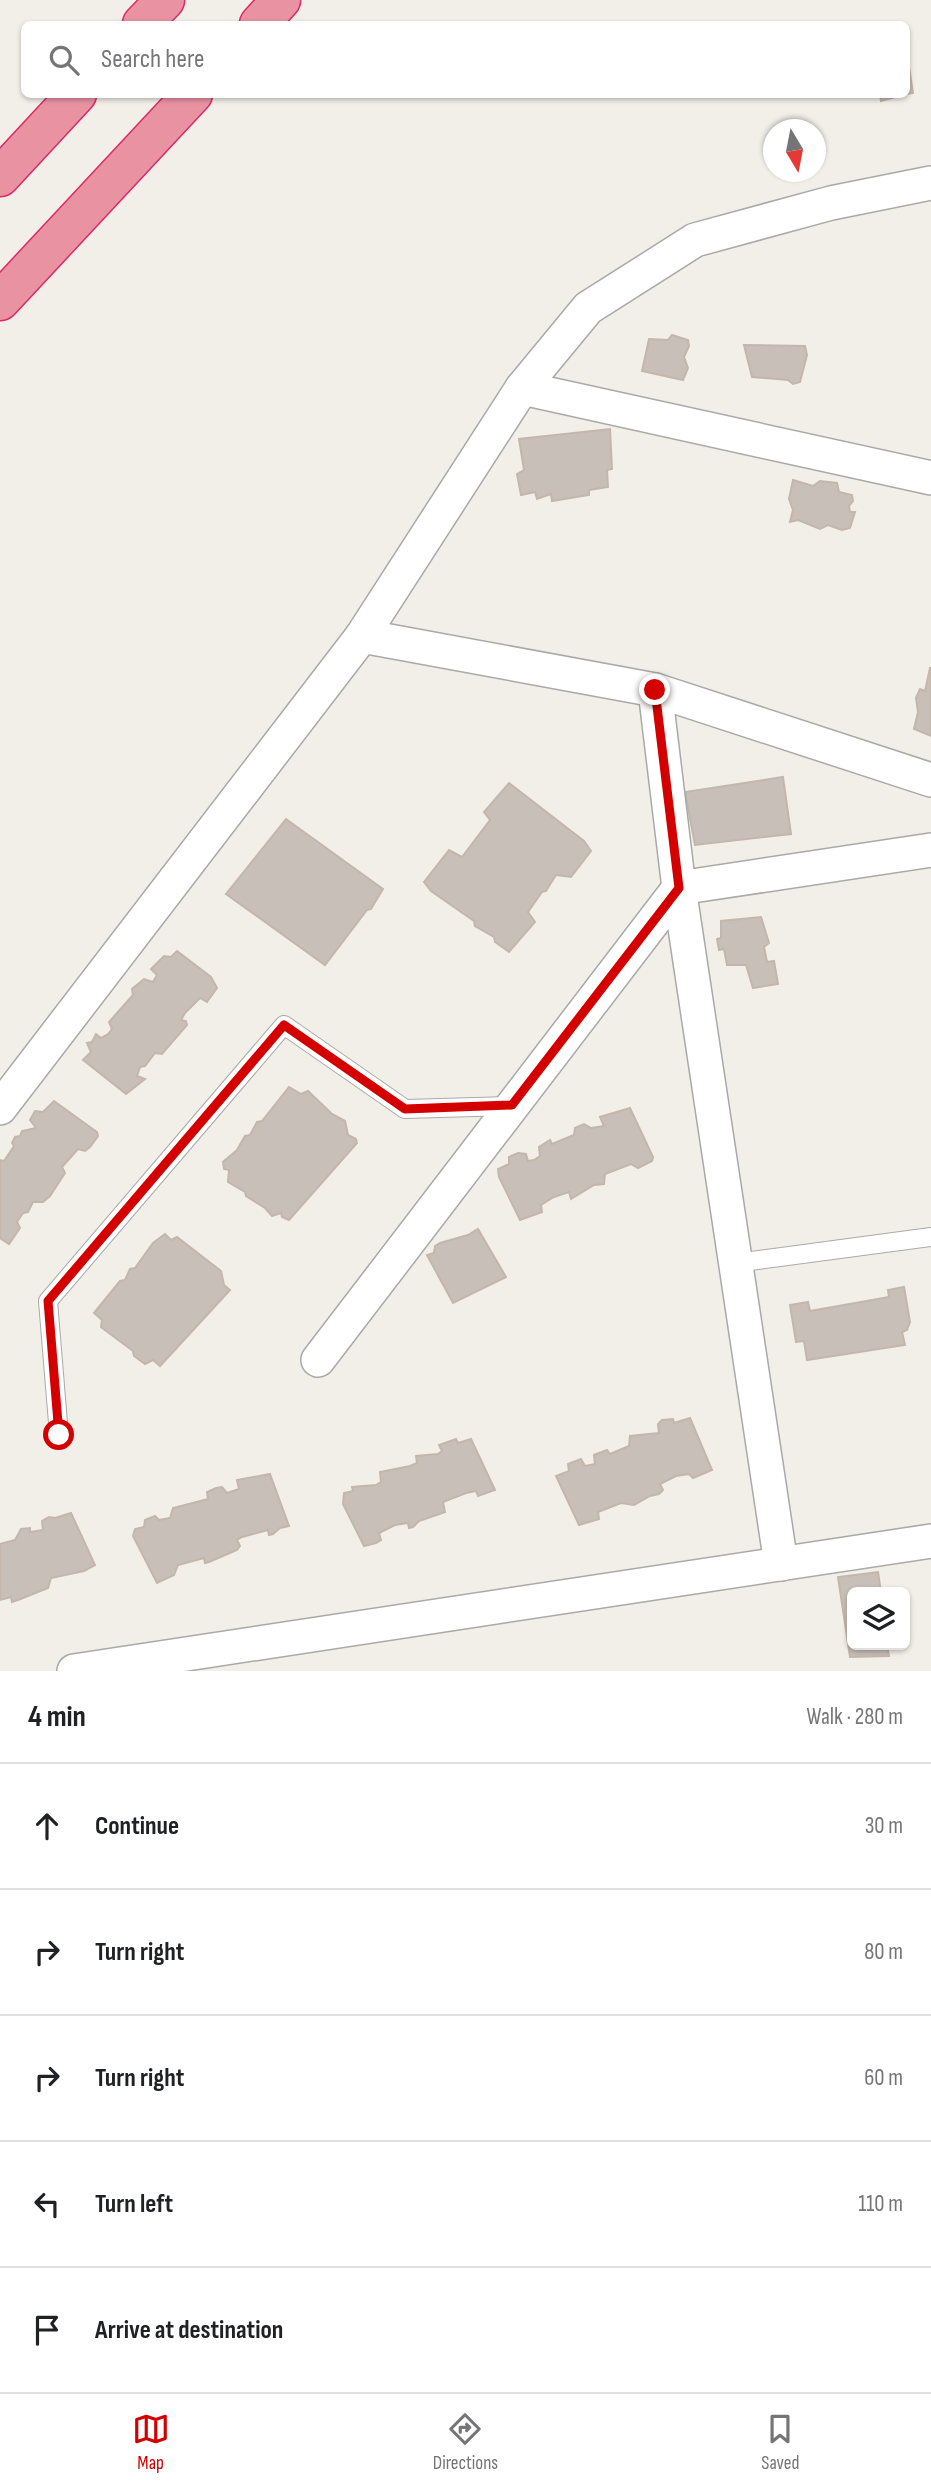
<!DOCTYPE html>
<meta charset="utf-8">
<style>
:root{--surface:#fff;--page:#f6f6f6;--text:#202124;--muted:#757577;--line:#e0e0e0;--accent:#d40000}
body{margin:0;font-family:"Sofia Sans Condensed",sans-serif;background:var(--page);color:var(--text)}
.controls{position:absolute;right:21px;bottom:21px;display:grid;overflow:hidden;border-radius:10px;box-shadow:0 2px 5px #0004}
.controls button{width:63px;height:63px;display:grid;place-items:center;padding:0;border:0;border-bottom:2px solid var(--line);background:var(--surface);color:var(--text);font:35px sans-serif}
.compass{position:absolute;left:763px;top:119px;width:63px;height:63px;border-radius:50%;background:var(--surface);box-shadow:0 2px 5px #0004;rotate:170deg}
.stop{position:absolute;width:21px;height:21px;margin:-16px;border:5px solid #d40000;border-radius:50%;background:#fff}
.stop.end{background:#d40000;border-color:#fff;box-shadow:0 2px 7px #0008}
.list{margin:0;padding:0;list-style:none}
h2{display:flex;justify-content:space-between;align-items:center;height:91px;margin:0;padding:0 28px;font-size:30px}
h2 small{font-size:23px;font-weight:400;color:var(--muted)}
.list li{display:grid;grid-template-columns:46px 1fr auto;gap:21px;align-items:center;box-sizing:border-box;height:126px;padding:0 28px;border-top:2px solid var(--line)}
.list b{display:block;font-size:26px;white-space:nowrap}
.list em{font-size:23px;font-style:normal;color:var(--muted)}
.icon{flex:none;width:38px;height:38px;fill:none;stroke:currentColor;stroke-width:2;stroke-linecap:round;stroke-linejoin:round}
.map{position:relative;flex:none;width:931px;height:1671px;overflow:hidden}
.search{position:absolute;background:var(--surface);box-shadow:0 2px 5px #0004;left:21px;right:21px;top:21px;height:77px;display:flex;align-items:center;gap:18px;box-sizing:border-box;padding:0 24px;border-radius:10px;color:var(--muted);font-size:26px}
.sheet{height:721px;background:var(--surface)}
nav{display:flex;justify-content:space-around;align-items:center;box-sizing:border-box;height:98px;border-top:2px solid var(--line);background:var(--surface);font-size:19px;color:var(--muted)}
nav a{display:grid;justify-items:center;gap:4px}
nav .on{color:var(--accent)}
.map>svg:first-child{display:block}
.building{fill:#c7bfb8;stroke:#c4b6ab;stroke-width:2}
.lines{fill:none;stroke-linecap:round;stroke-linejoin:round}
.lane-casing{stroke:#a9a9a9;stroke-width:20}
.street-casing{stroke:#a9a9a9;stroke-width:36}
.highway-casing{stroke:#dc2a67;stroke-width:41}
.lane{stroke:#fff;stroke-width:18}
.street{stroke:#fff;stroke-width:33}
.highway{stroke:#e892a2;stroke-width:38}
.route{stroke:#d40000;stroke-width:9}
</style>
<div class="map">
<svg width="931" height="1671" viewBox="0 0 931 1671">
<rect width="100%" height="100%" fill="#f2efe9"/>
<!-- building -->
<g class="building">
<path d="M909 67 913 93 906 94V68Z"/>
<path d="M880 94H906L881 101Z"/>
<path d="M672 335 688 340 689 346 684 357 688 368 683 380 642 371 649 339 668 340Z"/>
<path d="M744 345 805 346 807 355 800 382 793 384 788 380 752 377Z"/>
<path d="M610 429 612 469 607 470 608 487 589 490V495L552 501 551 494 537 499 535 492 521 495 517 474 524 470 519 439Z"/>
<path d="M793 480 813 486 820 481 837 483 839 492 852 495 853 501 849 506 850 512H855L850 528 842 530 828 525 820 529 798 520 790 522 793 510 789 499Z"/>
<path d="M930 668H931V736L914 729 918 712 916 698 920 689 925 691Z"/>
<path d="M783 777 791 834 695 845 685 792Z"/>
<path d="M509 783 584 841 591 851 571 877 556 875 546 891 542 892 528 912 535 922 509 952 495 942 494 937 475 926 474 921 431 891 424 882 449 850 462 857 490 820 484 812Z"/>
<path d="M286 819 383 889 371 909 367 910 325 965 226 894Z"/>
<path d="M761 917 769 943 764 947 767 962 774 961 778 984 753 988 746 965H727L724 949 719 950 717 939 721 938V921Z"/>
<path d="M177 951 211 977 217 988 207 1002 200 998 185 1013 181 1020 186 1021 187 1025 162 1054 155 1053 145 1066 140 1067 137 1076 145 1079 126 1094 83 1060 91 1052 87 1043 92 1042 96 1034 101 1038 108 1034 112 1029 109 1022 133 995 132 989 144 979 153 982 157 975 151 969 164 956 171 957Z"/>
<path d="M289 1087 301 1094 308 1091 332 1114 345 1121 348 1135 356 1139 357 1143 289 1220 282 1217 281 1213 272 1216 265 1208 246 1196 245 1192 228 1182 229 1170 224 1169 223 1162 237 1150 245 1136 250 1135 257 1122 262 1121Z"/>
<path d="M54 1101 97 1132 98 1136 90 1147 85 1151 78 1149 62 1167 65 1173 50 1196 43 1202H33L28 1212 23 1213 17 1222 20 1228 9 1244 0 1238V1160L4 1161 14 1146 12 1143 15 1137 20 1136 22 1131 36 1128 30 1120 35 1111 43 1112Z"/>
<path d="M630 1108 653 1157 652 1161 638 1168 631 1164 605 1174 604 1184 594 1185 571 1199 569 1192 554 1197 541 1205 542 1212 520 1220 499 1177 498 1169 509 1164V1157L518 1153 526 1154 528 1161 534 1160 540 1156 539 1147 550 1140 552 1144 574 1135 575 1128 584 1124 591 1128 604 1126 600 1117Z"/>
<path d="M478 1229 506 1277 453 1303 427 1255 434 1253 435 1246 440 1243 468 1235Z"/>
<path d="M165 1234 171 1240 177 1237 221 1271 224 1285 230 1290 160 1366 153 1360 145 1364 134 1356 133 1351 101 1327 102 1320 94 1313 120 1281 125 1280 130 1269 135 1268 153 1243Z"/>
<path d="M904 1287 910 1322 907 1330 902 1332 905 1345 807 1360 804 1341 796 1342 790 1305 808 1302 810 1311 889 1297 888 1290Z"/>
<path d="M690 1418 712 1470 693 1478 689 1474 676 1476 660 1484 663 1490 659 1494 650 1496 634 1505 621 1503 598 1512 599 1519 579 1525 556 1476 569 1471 568 1464 581 1459 585 1466 595 1464 594 1455 607 1450 610 1454 629 1446 630 1436 659 1433 658 1424 662 1420 673 1419 674 1423Z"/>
<path d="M456 1439 458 1443 471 1439 495 1490 478 1496 476 1491 466 1493 443 1502 445 1512 419 1521 413 1527 409 1528 408 1523 395 1525 379 1533 381 1540 376 1543 364 1546 343 1504 344 1493 353 1491 352 1487 376 1485 381 1482 380 1472 410 1466 417 1463 416 1456 438 1454 442 1451 439 1445Z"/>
<path d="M270 1474 289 1526 280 1528 273 1534 269 1535 268 1530 242 1537 237 1540 240 1546 237 1550 209 1562 205 1563 204 1558 178 1565 174 1575 157 1583 133 1536 135 1529 144 1527 145 1520 155 1516 159 1520 170 1518 173 1508 208 1499 207 1492 216 1488 222 1487 227 1493 239 1489 237 1480Z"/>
<path d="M71 1513 95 1565 84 1571 51 1578 48 1588 18 1600 12 1602 11 1597 0 1600V1544L15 1540 21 1529 30 1528V1532L43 1530 42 1521 49 1517 55 1518Z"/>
<path d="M878 1572 881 1592H852V1645H887L889 1656 850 1657 838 1577Z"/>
</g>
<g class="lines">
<defs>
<g id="lane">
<path d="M736 1263 931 1237"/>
<path d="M59 1435 48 1301 284 1025 405 1109 512 1106"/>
</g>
<g id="street">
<path d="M522 388 931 478"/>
<path d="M362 636 522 388 588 308 695 240 831 203 931 183"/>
<path d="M655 690 679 888 781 1564"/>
<path d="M0 1108 362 636 655 690 931 780"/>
<path d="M318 1360 679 888 931 850"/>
<path d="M74 1671 931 1541"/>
</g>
<g id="highway">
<path d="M142 24 165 0"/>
<path d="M259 24 281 0"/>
<path d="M0 177 77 94"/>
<path d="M0 301 193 94"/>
</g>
</defs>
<!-- lane casing -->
<use href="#lane" class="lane-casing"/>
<!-- street casing -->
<use href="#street" class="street-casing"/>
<!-- highway casing -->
<use href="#highway" class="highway-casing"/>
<!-- lane -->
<use href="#lane" class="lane"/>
<!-- street -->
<use href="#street" class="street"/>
<!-- highway -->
<use href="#highway" class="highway"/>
</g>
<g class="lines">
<!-- route -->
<path class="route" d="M59 1435 48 1301 284 1025 405 1109 512 1105 679 888 655 690"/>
</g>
</svg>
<div class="controls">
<button><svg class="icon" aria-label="layers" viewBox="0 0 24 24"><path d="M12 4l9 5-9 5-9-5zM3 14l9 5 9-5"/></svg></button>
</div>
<svg class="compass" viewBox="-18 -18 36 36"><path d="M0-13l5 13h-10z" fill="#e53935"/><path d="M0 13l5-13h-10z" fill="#757577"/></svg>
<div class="stop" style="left:59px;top:1435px"></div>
<div class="stop end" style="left:655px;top:690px"></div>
<div class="search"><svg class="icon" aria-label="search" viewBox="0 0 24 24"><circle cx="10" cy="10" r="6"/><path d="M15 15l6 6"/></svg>Search here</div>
</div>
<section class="sheet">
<h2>4 min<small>Walk · 280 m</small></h2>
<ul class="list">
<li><svg class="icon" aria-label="ahead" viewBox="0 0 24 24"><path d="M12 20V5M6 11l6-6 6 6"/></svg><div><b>Continue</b></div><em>30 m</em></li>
<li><svg class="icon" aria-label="right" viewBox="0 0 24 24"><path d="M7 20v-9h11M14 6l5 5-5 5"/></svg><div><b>Turn right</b></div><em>80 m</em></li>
<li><svg class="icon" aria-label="right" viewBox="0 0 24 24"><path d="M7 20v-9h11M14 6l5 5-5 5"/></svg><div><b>Turn right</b></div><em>60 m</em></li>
<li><svg class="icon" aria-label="left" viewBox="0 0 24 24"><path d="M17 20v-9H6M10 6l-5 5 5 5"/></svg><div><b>Turn left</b></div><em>110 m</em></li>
<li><svg class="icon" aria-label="arrive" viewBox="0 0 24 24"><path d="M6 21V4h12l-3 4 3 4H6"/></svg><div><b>Arrive at destination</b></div></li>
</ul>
</section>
<nav>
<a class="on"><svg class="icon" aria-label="map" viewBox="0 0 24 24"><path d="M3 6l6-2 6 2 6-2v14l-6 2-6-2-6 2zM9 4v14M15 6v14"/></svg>Map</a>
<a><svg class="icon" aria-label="directions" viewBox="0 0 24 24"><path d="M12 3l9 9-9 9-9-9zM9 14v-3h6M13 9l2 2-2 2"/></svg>Directions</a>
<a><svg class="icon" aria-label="saved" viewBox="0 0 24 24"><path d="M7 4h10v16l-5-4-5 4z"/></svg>Saved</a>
</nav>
